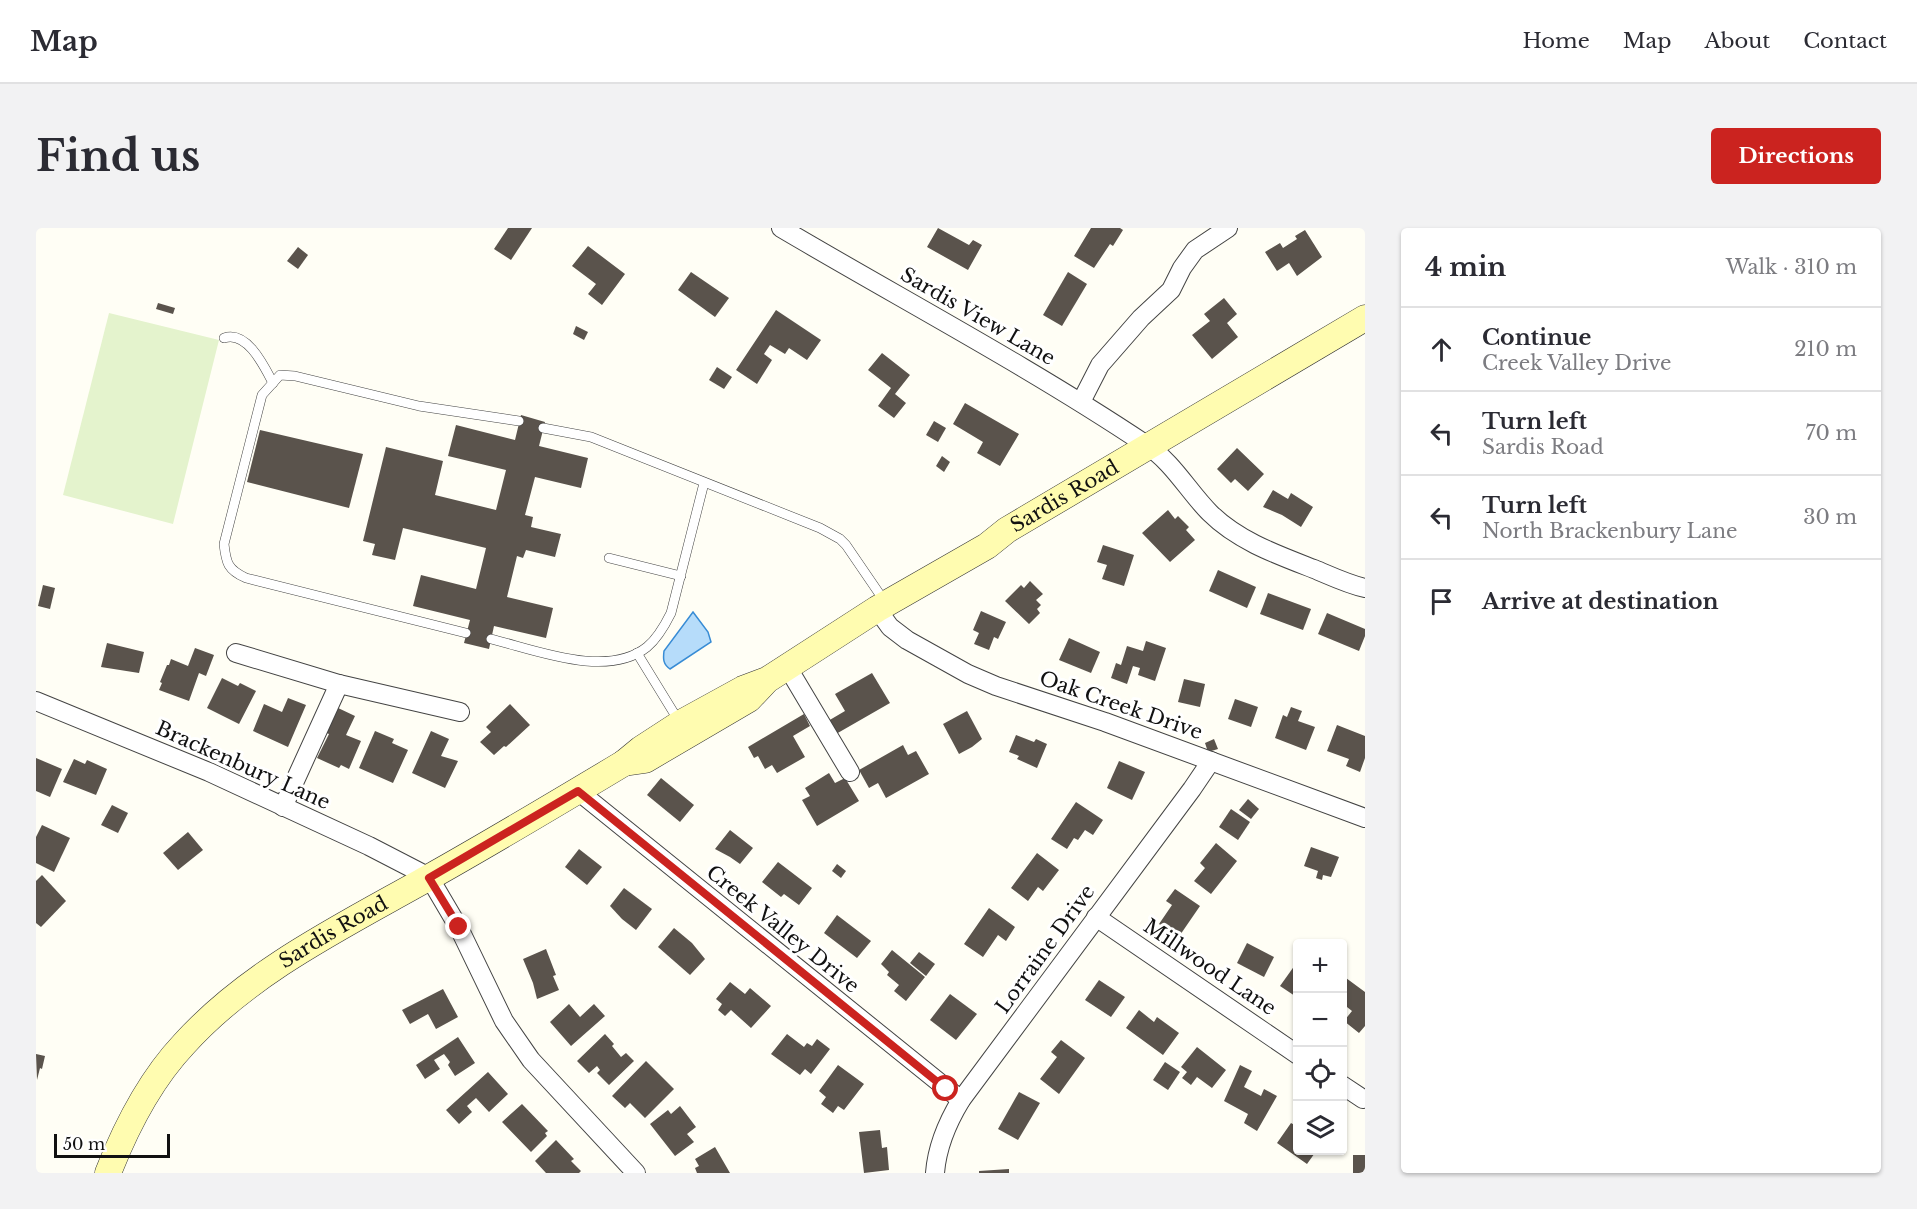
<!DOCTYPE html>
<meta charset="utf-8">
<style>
:root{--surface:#fff;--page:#f2f2f3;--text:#2b2b33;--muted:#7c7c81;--line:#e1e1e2;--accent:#cb231f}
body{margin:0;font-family:"Libre Baskerville",serif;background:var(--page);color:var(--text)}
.controls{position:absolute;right:18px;bottom:18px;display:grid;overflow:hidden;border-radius:6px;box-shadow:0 2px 4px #0004}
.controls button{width:54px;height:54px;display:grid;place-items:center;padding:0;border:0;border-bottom:2px solid var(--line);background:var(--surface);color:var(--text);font:30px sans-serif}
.scale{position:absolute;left:18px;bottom:15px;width:116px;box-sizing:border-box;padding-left:6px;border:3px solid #111;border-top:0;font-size:16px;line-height:21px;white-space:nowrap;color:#111;-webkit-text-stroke:4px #fff;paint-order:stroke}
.stop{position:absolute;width:18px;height:18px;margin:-14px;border:4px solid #cb231f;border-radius:50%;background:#fff}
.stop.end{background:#cb231f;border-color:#fff;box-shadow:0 2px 6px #0008}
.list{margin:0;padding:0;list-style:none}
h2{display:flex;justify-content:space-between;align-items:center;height:78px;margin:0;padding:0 24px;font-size:26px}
h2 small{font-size:20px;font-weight:400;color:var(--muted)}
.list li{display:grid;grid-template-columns:39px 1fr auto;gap:18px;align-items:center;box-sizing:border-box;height:84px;padding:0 24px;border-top:2px solid var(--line)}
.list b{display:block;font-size:22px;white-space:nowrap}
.list p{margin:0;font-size:20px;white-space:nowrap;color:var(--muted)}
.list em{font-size:20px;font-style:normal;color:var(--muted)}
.icon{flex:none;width:33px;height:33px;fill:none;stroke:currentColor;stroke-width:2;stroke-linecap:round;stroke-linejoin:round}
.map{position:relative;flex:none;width:1329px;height:945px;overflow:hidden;border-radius:6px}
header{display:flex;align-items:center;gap:36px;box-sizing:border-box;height:84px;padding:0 30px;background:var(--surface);border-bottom:2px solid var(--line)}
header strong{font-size:28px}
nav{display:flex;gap:33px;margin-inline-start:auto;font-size:21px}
.intro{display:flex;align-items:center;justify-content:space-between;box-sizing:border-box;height:144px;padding:0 36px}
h1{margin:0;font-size:42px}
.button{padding:15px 27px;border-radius:6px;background:var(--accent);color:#fff;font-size:21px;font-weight:700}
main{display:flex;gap:36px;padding:0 36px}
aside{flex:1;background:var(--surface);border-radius:6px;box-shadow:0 2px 4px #0004}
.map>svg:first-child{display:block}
.pitch{fill:#e4f3cd}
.water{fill:#b6dcfa;stroke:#388cd5;stroke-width:1.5}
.building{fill:#5a534c}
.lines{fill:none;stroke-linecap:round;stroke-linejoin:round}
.lane-casing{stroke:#444;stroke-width:10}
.street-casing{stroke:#444;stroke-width:20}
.secondary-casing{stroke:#333;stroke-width:27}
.lane{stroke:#fff;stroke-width:9}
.street{stroke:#fff;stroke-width:18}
.secondary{stroke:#fffcb0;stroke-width:26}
.route{stroke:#cb231f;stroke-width:8}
.labels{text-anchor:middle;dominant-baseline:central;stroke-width:6;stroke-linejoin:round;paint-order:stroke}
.street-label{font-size:20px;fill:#111;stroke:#fff}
</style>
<header>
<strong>Map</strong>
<nav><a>Home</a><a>Map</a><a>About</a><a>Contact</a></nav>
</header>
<div class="intro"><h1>Find us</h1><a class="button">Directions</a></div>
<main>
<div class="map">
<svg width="1329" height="945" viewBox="0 0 1329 945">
<rect width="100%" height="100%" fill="#fffef5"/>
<!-- pitch -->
<path class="pitch" d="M73 85 183 112 137 296 27 267Z"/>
<!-- water -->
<path class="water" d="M657 384 672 404 675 414 634 441C627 436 627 431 628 423Z"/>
<!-- building -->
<g class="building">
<path d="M472 0H496L475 32 458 21Z"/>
<path d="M902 0 933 17 937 12 946 17 932 42 891 19Z"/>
<path d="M1055 0H1084L1087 2 1077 18 1074 16 1058 40 1038 28Z"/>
<path d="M1269 2 1286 29 1261 48 1253 35 1241 43 1229 24 1244 15 1247 20 1261 11 1259 8Z"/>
<path d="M552 18 589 46 566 77 552 66 560 56 536 38Z"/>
<path d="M262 19 272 27 262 41 251 33Z"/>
<path d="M655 44 693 70 679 89 642 62Z"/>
<path d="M1032 44 1051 56 1026 98 1007 87Z"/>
<path d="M1188 70 1201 86 1191 95 1202 109 1176 131 1156 107 1174 93 1168 86Z"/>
<path d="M122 75 139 80 137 86 120 81Z"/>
<path d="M740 82 785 112 771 132 753 120 749 126 734 117 728 126 736 132 721 156 700 142Z"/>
<path d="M540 98 552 104 548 112 537 106Z"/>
<path d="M846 125 874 147 859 166 870 175 858 190 842 178 855 160 832 142Z"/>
<path d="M681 139 696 149 688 161 673 152Z"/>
<path d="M929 175 983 206 964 238 941 225 947 214 917 196Z"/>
<path d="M485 187 509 194 503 218 552 230 545 260 499 249 489 287 497 289 495 299 525 306 519 329 490 322 487 330 481 328 471 369 517 380 510 410 458 398 453 421 428 415 434 392 377 378 385 347 440 361 450 320 367 300 359 332 336 327 339 316 327 313 350 219 407 233 399 267 460 282 470 242 412 228 420 197 479 212Z"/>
<path d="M898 193 910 200 902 214 890 207Z"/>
<path d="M224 202 327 226 313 280 211 254Z"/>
<path d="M1201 220 1228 246 1212 263 1199 251 1195 255 1181 241Z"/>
<path d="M906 228 914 234 908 244 900 238Z"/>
<path d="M1237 262 1252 271 1255 265 1277 279 1265 299 1246 287 1227 279Z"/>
<path d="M1132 282 1139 291 1142 288 1153 299 1150 302 1159 312 1134 334 1106 305Z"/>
<path d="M1067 317 1098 327 1088 358 1066 351 1071 337 1061 334Z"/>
<path d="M1182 342 1220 359 1211 380 1173 363Z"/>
<path d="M994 353 1007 366 1000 372 1005 377 1001 381 1004 385 993 396 969 373 985 357 988 360Z"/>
<path d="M7 357 19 360 14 381 2 378Z"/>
<path d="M1232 365 1275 381 1267 402 1224 386Z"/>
<path d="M945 383 970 394 962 411 958 409 953 422 938 416 943 405 937 402Z"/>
<path d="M1291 385 1329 401V408L1323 423 1282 406Z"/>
<path d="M1033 410 1064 424 1055 445 1023 432Z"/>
<path d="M1110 413 1130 420 1119 453 1102 447 1104 440 1097 438 1091 456 1075 450 1080 435 1085 437 1091 418 1107 423Z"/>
<path d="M71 415 108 424 103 445 65 439Z"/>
<path d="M159 420 178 427 170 448 163 445 153 473 123 462 126 455 124 454 131 437H133L135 431 152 438Z"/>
<path d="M836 445 854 475 800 506 792 493 809 483 799 466Z"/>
<path d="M186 450 202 458 204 455 220 463 203 496 171 480Z"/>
<path d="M1148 451 1169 456 1164 479 1142 474Z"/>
<path d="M252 470 270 477 252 519 217 503 228 476 246 484Z"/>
<path d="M1199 471 1222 479 1215 499 1192 491Z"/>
<path d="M474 476 494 497 470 519 468 518 458 527 444 514 455 504 450 499Z"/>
<path d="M300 479 319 488 310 507 325 513 313 541 305 537 303 540 281 530 293 506 288 504Z"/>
<path d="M1255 479 1266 483 1262 493 1279 499 1270 522 1239 510 1247 487 1251 489Z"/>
<path d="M931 483 946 511 936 519 923 526 907 496Z"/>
<path d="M768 486 774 498 757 508 769 529 741 545 736 537 729 541 722 528 718 530 712 519Z"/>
<path d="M1301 497 1329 508V530L1324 544 1310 538 1313 531 1291 523Z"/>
<path d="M339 503 358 511 356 515 372 522 357 555 323 540Z"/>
<path d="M395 503 413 511 405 528 422 533 409 560 376 545Z"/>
<path d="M980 507 998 514 1000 511 1011 516 1001 540 981 531 983 528 973 524Z"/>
<path d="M1178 511 1182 521 1172 524 1169 515Z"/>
<path d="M867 517 872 527 880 523 893 546 850 570 842 555 833 560 823 542Z"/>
<path d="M0 530 26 541 14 569 0 563Z"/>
<path d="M38 531 49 536 51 532 71 541 60 567 27 554Z"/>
<path d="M1083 533 1109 544 1096 572 1071 560Z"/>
<path d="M793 545 799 555 809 550 823 573 781 598 766 572 774 568 769 560Z"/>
<path d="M625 550 658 577 644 594 611 567Z"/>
<path d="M1212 571 1223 581 1215 591 1203 582Z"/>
<path d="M1040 574 1067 592 1057 607 1049 602 1042 612 1038 610 1031 621 1015 611Z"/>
<path d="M76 577 92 585 82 605 65 597Z"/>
<path d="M1195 581 1214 594 1202 612 1183 599Z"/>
<path d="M6 597 34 610 18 644 0 635V609Z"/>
<path d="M694 602 717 620 704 636 694 629 679 621Z"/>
<path d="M152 604 167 622 142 642 127 625Z"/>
<path d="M1180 615 1201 633 1175 666 1158 653 1169 640 1164 635Z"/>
<path d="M1275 619 1303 629 1295 649 1287 647 1286 652 1280 650 1282 643 1268 638Z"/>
<path d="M543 621 566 639 551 657 529 639Z"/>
<path d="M1001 625 1023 642 1007 663 1002 659 992 673 975 660Z"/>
<path d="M742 634 776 660 763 677 748 666 745 669 726 654Z"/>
<path d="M801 636 810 643 805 650 796 643Z"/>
<path d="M6 647 30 673 5 699 0 695V653Z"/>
<path d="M588 660 616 681 600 702 586 691 574 678Z"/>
<path d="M1139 661 1164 678 1142 710 1123 696 1136 677 1130 673Z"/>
<path d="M953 680 979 699 970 713 962 707 947 729 928 716Z"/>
<path d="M801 687 835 713 821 730 788 705Z"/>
<path d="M638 700 656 715 669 731 654 747 622 719Z"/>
<path d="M1211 715 1238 729 1228 749 1201 735Z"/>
<path d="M510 721 520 747 517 748 523 762 501 771 497 755 487 731Z"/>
<path d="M856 722 889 749 870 773 858 763 863 757 851 747 853 744 845 736Z"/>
<path d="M883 724 899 736 890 748 874 735Z"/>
<path d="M1259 737 1262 738V770L1244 758Z"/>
<path d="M1310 750 1329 764V798L1323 805 1308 793 1316 783 1311 779 1306 784V754Z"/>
<path d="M1063 752 1089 769 1075 789 1049 772Z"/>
<path d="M694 754 709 766 714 760 735 778 715 800 695 782 689 788 682 782 686 776 680 771Z"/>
<path d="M407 761 422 789 400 801 392 786 374 796 366 782Z"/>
<path d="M914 766 941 786 920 812 894 792Z"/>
<path d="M533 776 544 789 558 776 569 788 535 818 514 794Z"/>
<path d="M1103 782 1118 794 1121 789 1143 805 1127 827 1090 800Z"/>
<path d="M569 806 578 816 576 818 585 829 590 825 598 833 573 857 561 845 564 842 561 838 553 845 541 833Z"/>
<path d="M751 806 768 819 771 815 776 818 781 811 794 821 775 846 769 841 764 847 735 826Z"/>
<path d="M422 809 439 835 419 848 412 837 414 834 408 826 398 832 404 841 389 851 380 837Z"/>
<path d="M1025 812 1049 830 1023 866 1004 851 1021 829 1015 824Z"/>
<path d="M1161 819 1190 842 1176 860 1161 849 1155 857 1146 850 1151 844 1145 839Z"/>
<path d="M0 826 9 828 6 841 4 840 1 852Z"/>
<path d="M610 833 638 861 609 890 594 875 589 880 576 868Z"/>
<path d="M1129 834 1144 844 1132 862 1117 852Z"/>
<path d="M802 837 828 856 808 882 802 878 797 885 785 876 790 869 783 863Z"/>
<path d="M1204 837 1216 843 1208 859 1225 868 1228 861 1241 868 1221 903 1208 895 1212 886 1188 873Z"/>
<path d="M452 844 472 866 453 884 440 870 431 878 436 884 423 896 410 882Z"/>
<path d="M983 864 1004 875 982 912 962 901Z"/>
<path d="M486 876 512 903 509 905 511 908 495 924 466 894Z"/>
<path d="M644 878 660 899 651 906 658 914 639 928 614 896 632 882 635 886Z"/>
<path d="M1255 895 1262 899V922H1281L1271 936 1241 915Z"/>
<path d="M844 902 846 920 851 919 853 942 828 945 823 904Z"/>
<path d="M520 912 538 931 535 933 545 943 543 945H510L499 933Z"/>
<path d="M679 919 694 945H661L659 940 663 938 659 931Z"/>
<rect x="1317" y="927" width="12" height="18"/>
<path d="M973 941V945H943V943Z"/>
</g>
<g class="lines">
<defs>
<g id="lane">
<path d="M188 110C211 102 228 138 237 155"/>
<path d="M507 200 555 209 784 300 804 311 810 317 849 374"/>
<path d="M573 330 645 348"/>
<path d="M430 405 210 350C192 342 190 335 188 316L226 167 244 147 259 148 383 178 483 193"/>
<path d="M455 411C500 422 571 451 611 419 622 410 629 397 635 385L668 255"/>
<path d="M601 425 644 495"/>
</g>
<g id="street">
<path d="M745 0C867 72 992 138 1109 216 1137 234 1152 263 1174 285 1202 313 1242 327 1278 341 1295 348 1311 356 1329 360"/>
<path d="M1045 174 1064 137 1105 90 1135 62 1146 40 1159 22 1192 0"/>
<path d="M841 381 854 399 871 412 932 446 960 458 1069 494 1329 590"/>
<path d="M200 425 303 456 424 484"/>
<path d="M752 440 814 544"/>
<path d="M0 473 173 544 333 618 393 649 423 700 468 793 495 832 600 945"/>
<path d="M542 563 925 872"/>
<path d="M247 579 303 456"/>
<path d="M1060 689 1262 827"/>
<path d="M1306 857 1327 871"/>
<path d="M899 945C901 919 911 895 925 872L1156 561 1175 533"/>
</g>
<g id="secondary">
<path id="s1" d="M731 452 713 471 609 532 588 535 605 521 645 495 707 461 731 452 841 381 951 318 971 302 1329 90"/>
<path id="s2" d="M72 945C90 899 114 852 148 816 214 743 307 698 392 650 458 613 523 574 588 535"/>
</g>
</defs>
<!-- lane casing -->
<use href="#lane" class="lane-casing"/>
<!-- street casing -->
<use href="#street" class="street-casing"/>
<!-- secondary casing -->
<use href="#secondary" class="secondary-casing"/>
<!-- lane -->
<use href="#lane" class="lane"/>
<!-- street -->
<use href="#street" class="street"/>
<!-- secondary -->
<use href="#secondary" class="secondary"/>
</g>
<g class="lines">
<!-- route -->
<path class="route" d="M423 699 393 650 542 563 910 861"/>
</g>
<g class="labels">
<!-- street labels -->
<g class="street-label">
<text transform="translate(942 88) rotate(30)">Sardis View Lane</text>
<text stroke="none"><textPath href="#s1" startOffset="684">Sardis Road</textPath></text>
<text transform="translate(1085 477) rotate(19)">Oak Creek Drive</text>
<text transform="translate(207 537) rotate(24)">Brackenbury Lane</text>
<text transform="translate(747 701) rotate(39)">Creek Valley Drive</text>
<text stroke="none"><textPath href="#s2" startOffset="338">Sardis Road</textPath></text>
<text transform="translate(1009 721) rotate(-54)">Lorraine Drive</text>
<text transform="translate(1174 739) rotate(34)">Millwood Lane</text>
</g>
</g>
</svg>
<div class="controls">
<button>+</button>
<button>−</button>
<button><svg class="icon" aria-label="locate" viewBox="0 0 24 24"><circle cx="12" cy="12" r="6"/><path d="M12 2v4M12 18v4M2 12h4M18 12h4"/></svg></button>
<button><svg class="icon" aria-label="layers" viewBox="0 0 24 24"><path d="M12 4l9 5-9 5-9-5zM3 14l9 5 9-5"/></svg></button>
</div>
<div class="scale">50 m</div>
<div class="stop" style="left:910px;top:861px"></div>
<div class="stop end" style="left:423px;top:699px"></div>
</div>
<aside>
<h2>4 min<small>Walk · 310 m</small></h2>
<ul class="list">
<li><svg class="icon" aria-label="ahead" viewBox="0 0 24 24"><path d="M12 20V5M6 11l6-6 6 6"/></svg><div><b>Continue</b><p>Creek Valley Drive</p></div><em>210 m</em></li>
<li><svg class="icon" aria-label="left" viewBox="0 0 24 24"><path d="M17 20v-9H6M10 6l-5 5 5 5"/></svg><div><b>Turn left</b><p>Sardis Road</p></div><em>70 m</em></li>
<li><svg class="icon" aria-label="left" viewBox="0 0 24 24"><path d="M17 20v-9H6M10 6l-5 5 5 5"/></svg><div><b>Turn left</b><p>North Brackenbury Lane</p></div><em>30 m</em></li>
<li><svg class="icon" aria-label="arrive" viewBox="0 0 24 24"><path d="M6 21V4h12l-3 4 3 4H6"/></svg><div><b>Arrive at destination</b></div></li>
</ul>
</aside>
</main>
